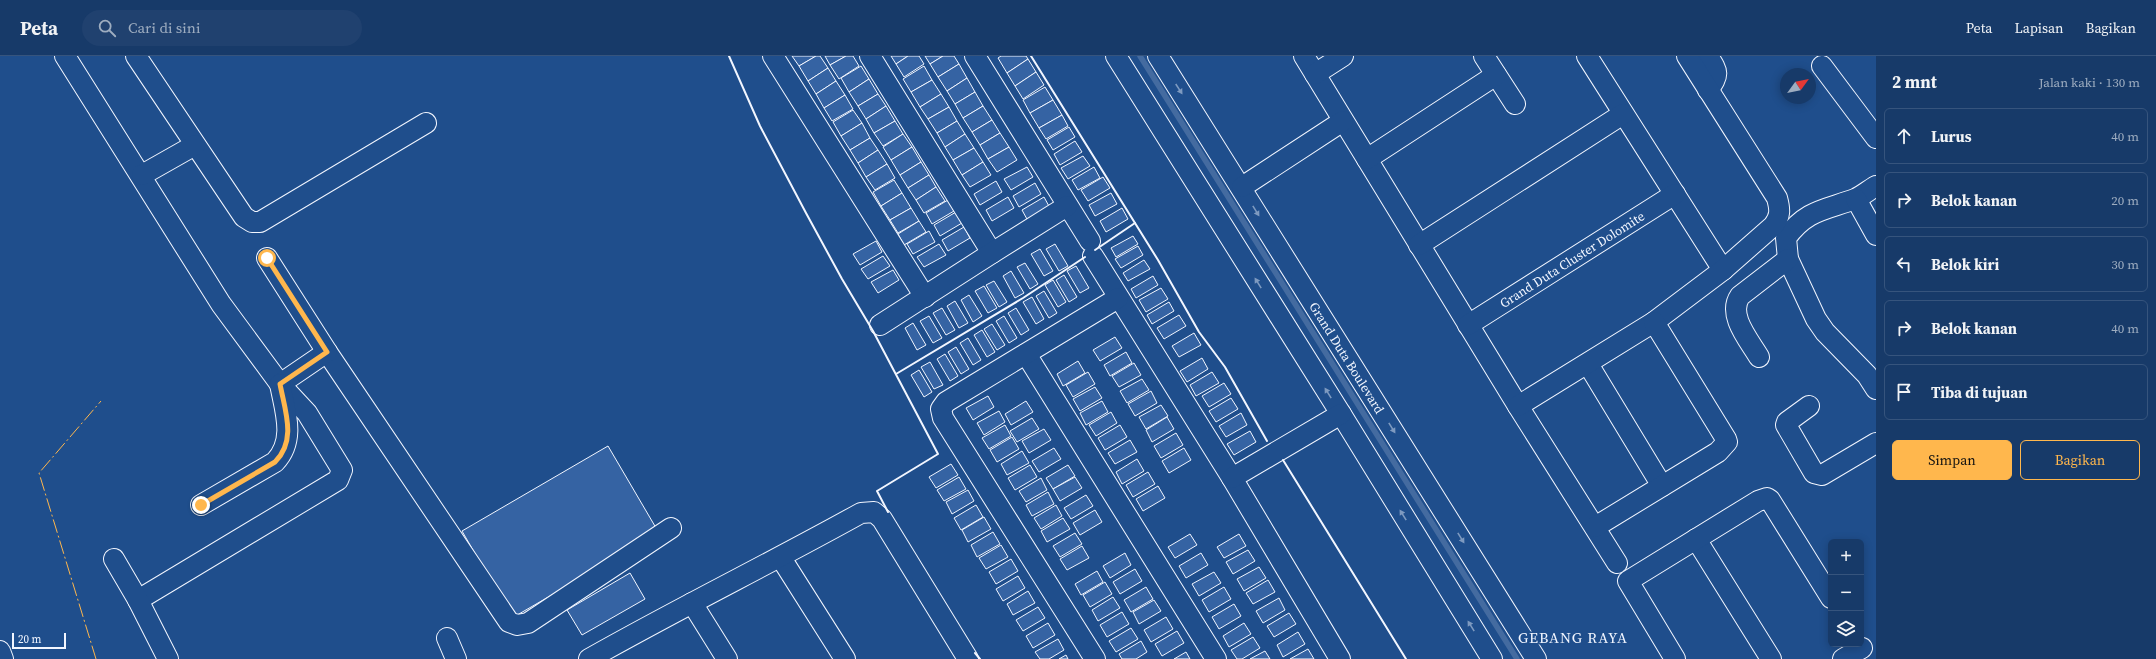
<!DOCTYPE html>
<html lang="id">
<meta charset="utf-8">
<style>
:root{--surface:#173a69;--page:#20416f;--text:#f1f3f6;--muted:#9eadc0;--line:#36547d;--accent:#ffb74d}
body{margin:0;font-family:"Source Serif 4",serif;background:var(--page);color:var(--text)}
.controls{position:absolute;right:12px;bottom:12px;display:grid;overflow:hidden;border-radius:6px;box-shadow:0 2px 10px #0003}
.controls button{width:36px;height:36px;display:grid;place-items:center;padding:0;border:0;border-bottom:1px solid var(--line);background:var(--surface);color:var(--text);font:20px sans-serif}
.compass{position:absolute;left:1780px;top:12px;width:36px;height:36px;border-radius:50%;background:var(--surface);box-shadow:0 2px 10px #0003;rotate:57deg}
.scale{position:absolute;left:12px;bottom:10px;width:54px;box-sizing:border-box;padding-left:4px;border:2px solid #f2f6ff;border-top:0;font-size:11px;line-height:14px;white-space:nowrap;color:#f2f6ff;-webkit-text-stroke:3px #1f4e8c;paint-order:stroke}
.stop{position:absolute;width:12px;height:12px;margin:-9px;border:3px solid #ffb74d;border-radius:50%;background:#fff}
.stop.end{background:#ffb74d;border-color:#fff;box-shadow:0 1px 4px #0008}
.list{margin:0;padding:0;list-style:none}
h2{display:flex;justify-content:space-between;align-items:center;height:52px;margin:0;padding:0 16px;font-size:17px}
h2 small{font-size:13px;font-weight:400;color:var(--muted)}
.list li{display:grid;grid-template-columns:26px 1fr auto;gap:12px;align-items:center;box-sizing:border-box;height:56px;margin:0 8px 8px;padding:0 8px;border:1px solid var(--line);border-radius:6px}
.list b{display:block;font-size:15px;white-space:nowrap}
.list em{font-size:13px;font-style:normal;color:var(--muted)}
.actions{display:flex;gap:8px;padding:12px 16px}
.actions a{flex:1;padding:9px 0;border:1px solid var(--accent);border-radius:6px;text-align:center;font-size:14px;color:var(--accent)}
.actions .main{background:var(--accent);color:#111}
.icon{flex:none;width:22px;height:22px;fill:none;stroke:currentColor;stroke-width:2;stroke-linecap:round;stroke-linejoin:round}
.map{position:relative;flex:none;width:1876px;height:603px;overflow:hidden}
header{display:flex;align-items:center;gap:24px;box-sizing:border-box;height:56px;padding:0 20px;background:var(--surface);border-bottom:1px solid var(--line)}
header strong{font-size:19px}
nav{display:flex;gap:22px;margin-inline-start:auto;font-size:14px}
.search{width:280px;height:36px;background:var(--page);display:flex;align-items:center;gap:10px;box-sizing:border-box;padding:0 14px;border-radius:22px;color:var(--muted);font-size:15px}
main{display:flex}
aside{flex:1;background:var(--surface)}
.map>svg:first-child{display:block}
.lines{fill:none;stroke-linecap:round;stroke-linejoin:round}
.stream{stroke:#446ba0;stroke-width:5.5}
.building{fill:#3563a3;stroke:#f2f6ff}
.minor-casing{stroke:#f2f6ff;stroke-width:22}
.minor{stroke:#1f4e8c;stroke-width:20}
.wall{stroke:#f2f6ff;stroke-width:2}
.power{stroke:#ffb74d;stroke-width:1;stroke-dasharray:14 3 2 3;stroke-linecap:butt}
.oneway{fill:#7e9ac0}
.route{stroke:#ffb74d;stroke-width:5}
.labels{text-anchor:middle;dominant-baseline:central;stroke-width:3;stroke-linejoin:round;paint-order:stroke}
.street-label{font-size:13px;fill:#f2f6ff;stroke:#1f4e8c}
.quarter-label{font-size:15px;letter-spacing:1px;fill:#f2f6ff;stroke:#1f4e8c}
</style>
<header>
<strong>Peta</strong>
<div class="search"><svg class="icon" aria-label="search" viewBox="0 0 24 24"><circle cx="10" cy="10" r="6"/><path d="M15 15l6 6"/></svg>Cari di sini</div>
<nav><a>Peta</a><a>Lapisan</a><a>Bagikan</a></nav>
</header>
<main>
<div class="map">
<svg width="1876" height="603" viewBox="0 0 1876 603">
<rect width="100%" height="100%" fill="#1f4e8c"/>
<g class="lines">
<!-- stream -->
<path class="stream" d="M1140 0 1517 603"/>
</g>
<!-- building -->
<g class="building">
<path d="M792 0H816L799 10Z"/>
<path d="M816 0H820L828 12 808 25 799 10Z"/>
<path d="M825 0H846L830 9Z"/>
<path d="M846 0H853L859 10 839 23 830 9Z"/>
<path d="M891 0H908L896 8Z"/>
<path d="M908 0H919L924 8 904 21 896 8Z"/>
<path d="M925 0H943L930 8Z"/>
<path d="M943 0H954L959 8 938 21 930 8Z"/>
<path d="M1001 0H1026L1028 3 1007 17 998 2Z"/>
<path d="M1028 3 1036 16 1015 30 1007 17Z"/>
<path d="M959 8 967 22 947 35 938 21Z"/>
<path d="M861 10 869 23 849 36 841 22Z"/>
<path d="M924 10 932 24 911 36 903 23Z"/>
<path d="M828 12 836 25 816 38 808 25Z"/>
<path d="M1036 16 1044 29 1023 43 1015 30Z"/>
<path d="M967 22 975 36 955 48 947 35Z"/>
<path d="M869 23 878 38 858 50 849 36Z"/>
<path d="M932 24 941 38 920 51 911 36Z"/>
<path d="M836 25 845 39 824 52 816 38Z"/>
<path d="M1045 31 1053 44 1030 57 1023 44Z"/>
<path d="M975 36 983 50 963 62 955 48Z"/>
<path d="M878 38 886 50 866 63 858 50Z"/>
<path d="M941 38 949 51 928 63 920 51Z"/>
<path d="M845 39 853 53 832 65 824 52Z"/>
<path d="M1053 44 1062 59 1039 72 1030 57Z"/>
<path d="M886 50 895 65 874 77 866 63Z"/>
<path d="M983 50 992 64 972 76 963 62Z"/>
<path d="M949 51 957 65 937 77 928 63Z"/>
<path d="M853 54 862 67 841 80 833 66Z"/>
<path d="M1062 59 1068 70 1046 83 1039 72Z"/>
<path d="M992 64 1000 77 980 89 972 76Z"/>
<path d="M895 65 903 78 883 90 874 77Z"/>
<path d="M957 65 965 78 945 91 937 77Z"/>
<path d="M862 67 870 82 850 94 841 80Z"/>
<path d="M1069 71 1075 81 1053 94 1047 84Z"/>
<path d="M1000 77 1009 91 988 103 980 89Z"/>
<path d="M903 78 912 91 891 104 883 91Z"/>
<path d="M965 78 974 92 953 104 945 91Z"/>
<path d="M870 82 878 94 858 107 850 94Z"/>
<path d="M1075 85 1082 96 1060 109 1054 98Z"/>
<path d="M912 91 921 106 900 119 891 104Z"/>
<path d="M1009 91 1017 104 997 116 988 103Z"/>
<path d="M974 92 983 106 962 119 953 104Z"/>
<path d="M878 94 887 108 866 121 858 107Z"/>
<path d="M1083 100 1090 110 1068 123 1061 112Z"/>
<path d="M921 106 929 119 908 132 900 119Z"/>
<path d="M983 106 991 119 970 131 962 119Z"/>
<path d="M887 108 895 122 875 134 866 121Z"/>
<path d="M1027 111 1033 121 1011 134 1004 123Z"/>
<path d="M1094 111 1100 122 1078 134 1072 124Z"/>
<path d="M929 119 936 131 916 144 908 132Z"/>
<path d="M1103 121 1110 132 1088 145 1081 134Z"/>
<path d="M894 124 902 137 881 150 873 136Z"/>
<path d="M996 125 1002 136 980 149 974 138Z"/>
<path d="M1035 127 1041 138 1019 151 1013 140Z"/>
<path d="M936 131 945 145 924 157 916 144Z"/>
<path d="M902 137 911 152 890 164 881 150Z"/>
<path d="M1111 137 1117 148 1095 160 1089 149Z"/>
<path d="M1008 141 1014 152 992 165 986 154Z"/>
<path d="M1044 141 1050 152 1028 165 1022 154Z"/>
<path d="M948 144 954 155 932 168 926 157Z"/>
<path d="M911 152 919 165 898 177 890 164Z"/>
<path d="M1122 152 1128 163 1106 176 1100 165Z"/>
<path d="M956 156 962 167 940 180 934 169Z"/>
<path d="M919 165 926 176 904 189 898 178Z"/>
<path d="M964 171 970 182 948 195 942 184Z"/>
<path d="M929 175 935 186 913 198 907 188Z"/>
<path d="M1133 180 1138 188 1116 201 1111 192Z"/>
<path d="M876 185 882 196 860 209 853 198Z"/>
<path d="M939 188 946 199 924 211 917 201Z"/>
<path d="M1055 188 1068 210 1059 215 1046 193Z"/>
<path d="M1138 190 1143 199 1121 212 1115 203Z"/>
<path d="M1040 193 1053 215 1044 220 1031 198Z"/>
<path d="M883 200 890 210 868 223 861 213Z"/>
<path d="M1144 204 1150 213 1128 225 1123 217Z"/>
<path d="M1025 207 1038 228 1030 233 1017 211Z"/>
<path d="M1076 210 1089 232 1080 237 1067 215Z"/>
<path d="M893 214 899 224 878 237 871 226Z"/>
<path d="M1011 215 1024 237 1015 242 1003 220Z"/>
<path d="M1064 219 1077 241 1069 246 1056 224Z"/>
<path d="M1153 220 1158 229 1136 242 1131 233Z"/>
<path d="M1053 224 1066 246 1058 251 1045 229Z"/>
<path d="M994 225 1007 246 999 251 986 229Z"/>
<path d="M984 230 997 252 988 257 975 235Z"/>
<path d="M1161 232 1168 243 1146 256 1139 244Z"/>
<path d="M1044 235 1057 257 1049 262 1036 240Z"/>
<path d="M969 239 982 260 973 266 961 244Z"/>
<path d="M1032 241 1044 263 1036 268 1023 246Z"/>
<path d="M955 245 968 267 959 272 947 250Z"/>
<path d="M1169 246 1174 255 1152 268 1147 259Z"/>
<path d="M942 252 955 274 946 279 933 257Z"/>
<path d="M1016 252 1029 274 1021 279 1008 257Z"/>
<path d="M1179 259 1186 270 1164 283 1157 272Z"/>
<path d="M929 260 942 282 933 287 920 265Z"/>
<path d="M1004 260 1017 282 1009 287 996 265Z"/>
<path d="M913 267 926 289 917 294 905 272Z"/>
<path d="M992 268 1005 289 997 294 984 273Z"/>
<path d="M982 274 995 296 987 301 974 279Z"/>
<path d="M1194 277 1201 289 1179 301 1172 290Z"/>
<path d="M1115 281 1122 292 1100 305 1093 294Z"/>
<path d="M968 282 981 304 973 309 960 287Z"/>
<path d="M956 291 969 313 961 318 948 296Z"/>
<path d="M1126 296 1132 307 1110 320 1104 309Z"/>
<path d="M945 298 958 320 950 325 937 303Z"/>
<path d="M1202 302 1208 313 1187 326 1180 315Z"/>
<path d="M1078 305 1085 317 1063 330 1057 318Z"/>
<path d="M930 306 943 329 934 333 921 311Z"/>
<path d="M1134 307 1141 319 1119 331 1112 320Z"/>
<path d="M919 314 932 336 924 341 911 319Z"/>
<path d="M1088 316 1095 328 1073 341 1066 329Z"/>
<path d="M1212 316 1219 327 1196 340 1190 329Z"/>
<path d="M1142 323 1149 334 1127 347 1120 335Z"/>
<path d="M1224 327 1231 338 1209 351 1202 340Z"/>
<path d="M1095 331 1102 342 1080 355 1073 343Z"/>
<path d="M1151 335 1157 347 1135 360 1128 348Z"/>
<path d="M988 340 994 351 973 364 966 352Z"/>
<path d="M1231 342 1238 353 1216 366 1209 355Z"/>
<path d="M1026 345 1033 356 1011 369 1005 358Z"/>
<path d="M1102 345 1108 356 1086 369 1080 357Z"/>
<path d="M1161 349 1168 360 1146 373 1139 361Z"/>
<path d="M999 355 1005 366 984 379 977 367Z"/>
<path d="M1111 356 1117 367 1096 380 1089 369Z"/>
<path d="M1241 357 1247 369 1226 381 1219 370Z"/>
<path d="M1167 361 1174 373 1152 386 1146 374Z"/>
<path d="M1032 362 1039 373 1017 386 1010 375Z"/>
<path d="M1005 369 1011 380 989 393 982 382Z"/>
<path d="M1120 369 1127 381 1105 394 1098 382Z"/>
<path d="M1044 373 1051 384 1029 397 1022 385Z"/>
<path d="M1250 375 1256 386 1234 399 1227 388Z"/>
<path d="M1176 377 1183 389 1161 402 1154 390Z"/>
<path d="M1012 381 1019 393 997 406 990 394Z"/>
<path d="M1130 384 1137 396 1115 408 1108 397Z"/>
<path d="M608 390 659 477 512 562 462 475Z"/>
<path d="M1054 392 1061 403 1039 416 1032 405Z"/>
<path d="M1184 392 1191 404 1169 417 1162 405Z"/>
<path d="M1022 395 1029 407 1007 419 1001 408Z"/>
<path d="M1137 403 1144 415 1122 428 1116 416Z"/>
<path d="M951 408 958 419 936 432 929 421Z"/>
<path d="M1030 409 1037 421 1015 434 1008 422Z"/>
<path d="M1068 409 1075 420 1053 433 1046 422Z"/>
<path d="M1148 416 1155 428 1133 441 1126 429Z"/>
<path d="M959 421 966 433 944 445 937 434Z"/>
<path d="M1075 421 1082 432 1060 445 1053 433Z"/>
<path d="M1041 422 1047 434 1026 446 1019 435Z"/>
<path d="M1158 430 1165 442 1143 455 1136 443Z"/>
<path d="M968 434 974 445 952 458 946 446Z"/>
<path d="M1048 436 1054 448 1032 460 1026 449Z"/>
<path d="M1086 439 1093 450 1071 463 1064 452Z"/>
<path d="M976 449 983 461 961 474 954 462Z"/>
<path d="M1056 449 1062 460 1041 473 1034 462Z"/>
<path d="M1095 454 1102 466 1080 479 1073 467Z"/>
<path d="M984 461 991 473 968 486 962 474Z"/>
<path d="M1063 462 1070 473 1047 486 1041 475Z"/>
<path d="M993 476 1000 488 977 501 971 489Z"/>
<path d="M1075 477 1082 488 1060 501 1053 490Z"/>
<path d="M1190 478 1197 489 1175 502 1168 491Z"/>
<path d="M1239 478 1246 490 1224 502 1217 491Z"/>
<path d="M1001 489 1008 501 986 513 979 502Z"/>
<path d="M1082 490 1089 502 1067 514 1060 503Z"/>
<path d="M1248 494 1255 505 1233 518 1226 506Z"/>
<path d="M1125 497 1131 509 1110 522 1103 510Z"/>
<path d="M1201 497 1208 509 1186 522 1179 510Z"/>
<path d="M1011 503 1018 515 996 528 989 516Z"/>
<path d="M1259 511 1266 522 1244 535 1237 523Z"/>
<path d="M1135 513 1142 525 1120 538 1113 526Z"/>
<path d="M1097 515 1103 526 1081 539 1075 528Z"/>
<path d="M1214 516 1221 527 1199 540 1192 528Z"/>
<path d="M630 517 645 543 582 579 567 554Z"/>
<path d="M1018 520 1025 532 1003 545 996 533Z"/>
<path d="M1268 524 1275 536 1253 548 1246 537Z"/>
<path d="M1105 526 1112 538 1090 551 1083 539Z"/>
<path d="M1146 531 1153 543 1131 556 1124 544Z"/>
<path d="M1224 531 1231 543 1209 556 1202 544Z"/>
<path d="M1028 535 1035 547 1013 559 1007 548Z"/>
<path d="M1113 541 1120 552 1098 565 1092 554Z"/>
<path d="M1279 542 1285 554 1263 567 1256 555Z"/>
<path d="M1154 544 1161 555 1139 568 1133 556Z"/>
<path d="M1234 548 1241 560 1219 573 1212 561Z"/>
<path d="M1038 551 1045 562 1023 575 1016 564Z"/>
<path d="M1122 556 1129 568 1107 581 1100 569Z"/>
<path d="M1289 557 1296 568 1274 581 1267 570Z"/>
<path d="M1166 561 1173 573 1151 586 1144 574Z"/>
<path d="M1048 567 1055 579 1033 592 1026 580Z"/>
<path d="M1244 567 1251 578 1229 591 1223 580Z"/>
<path d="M1131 572 1138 583 1116 596 1109 585Z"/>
<path d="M1177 575 1184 587 1162 600 1155 588Z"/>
<path d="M1298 576 1305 588 1283 601 1277 589Z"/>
<path d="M1253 581 1260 592 1242 603H1237L1231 594Z"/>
<path d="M1058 583 1064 594 1049 603H1040L1035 596Z"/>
<path d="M1141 585 1147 596 1136 603H1122L1119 598Z"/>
<path d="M1308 593 1314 603H1290Z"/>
<path d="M1265 595 1270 603H1250Z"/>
<path d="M1186 596 1190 603H1174Z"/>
<path d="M1066 599 1068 603H1059Z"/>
</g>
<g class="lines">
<defs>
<g id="minor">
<path d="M65 0 221 248 280 328 307 357 342 414 338 424 138 544"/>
<path d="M136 0 244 161 252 166H260L426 67"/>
<path d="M773 0 925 241"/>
<path d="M870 0 992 197"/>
<path d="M975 0 1090 185"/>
<path d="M1116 0 1341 358 1492 603"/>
<path id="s1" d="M1158 0 1536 603"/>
<path d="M1304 0 1518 350 1617 507"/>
<path d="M1484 0 1515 48"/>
<path d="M1587 0 1723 214"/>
<path d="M1822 10 1876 82"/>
<path d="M1315 18 1343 0"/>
<path d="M1708 34C1720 18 1718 16 1708 0"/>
<path d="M1367 103 1496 19"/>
<path d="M142 119 195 89"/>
<path d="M1876 130C1869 134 1862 140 1855 143 1825 154 1806 154 1786 182L1788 203 1816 263 1825 276 1867 319 1876 333"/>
<path d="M1242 131 1343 65"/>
<path d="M1856 143 1876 179"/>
<path d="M1419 189 1623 58"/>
<path d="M1093 200 1232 422 1340 603"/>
<path d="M267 202 327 296 509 566 517 569 528 567 671 472"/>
<path d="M880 269 992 197 1067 150"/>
<path id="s2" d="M1468 269 1675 138"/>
<path d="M1026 298 1216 603"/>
<path d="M1759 301C1749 284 1727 259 1740 240L1788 203"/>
<path d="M1588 308 1662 430"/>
<path d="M280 328 327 296"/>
<path d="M1518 350 1654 266 1723 214 1773 170C1781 160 1780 153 1777 142L1687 0"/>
<path d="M1809 350 1787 366 1786 369 1814 417 1822 419 1876 387"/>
<path d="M1232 422 1341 358"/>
<path d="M201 449 275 406C296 384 285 355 280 328"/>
<path d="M1595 471 1718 396 1727 386 1726 383 1654 266"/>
<path d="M1696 483 1771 603"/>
<path d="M781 502 845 603"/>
<path d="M114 503 138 544 168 603"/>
<path d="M692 547 727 603"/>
<path d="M447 582 456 603"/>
<path d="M0 595 3 603"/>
<path d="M589 603C679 552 771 507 861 457L874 456 882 463 968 603"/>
<path d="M1095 603 943 362 941 353 946 346 1118 242"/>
<path d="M1675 603 1628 525 1758 445 1767 442 1770 444 1831 542"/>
<path d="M1843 603 1862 592"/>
</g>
</defs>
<!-- minor casing -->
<use href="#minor" class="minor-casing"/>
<!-- minor -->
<use href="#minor" class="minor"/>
<!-- wall -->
<g class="wall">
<path d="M729 0 760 70 806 157 842 223 873 275 938 398 877 435 888 456"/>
<path d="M1031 0 1158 204 1199 276 1225 311 1267 385"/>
<path d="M1095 194 1135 167"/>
<path d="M896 318 1023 242 1085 201"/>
<path d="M1283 404 1406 603"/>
<path d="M975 597 980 603"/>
</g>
<!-- power -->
<path class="power" d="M96 603 39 417 101 345"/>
</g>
<!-- one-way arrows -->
<defs><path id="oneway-solid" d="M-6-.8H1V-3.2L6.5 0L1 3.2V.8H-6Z"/></defs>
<g class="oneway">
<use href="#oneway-solid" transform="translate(1179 33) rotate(57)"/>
<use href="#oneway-solid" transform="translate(1256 155) rotate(58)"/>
<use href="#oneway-solid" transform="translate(1258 227) rotate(-122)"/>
<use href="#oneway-solid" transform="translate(1328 337) rotate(-122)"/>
<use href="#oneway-solid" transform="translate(1392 372) rotate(58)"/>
<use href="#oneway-solid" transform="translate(1403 459) rotate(-122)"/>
<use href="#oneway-solid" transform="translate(1461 482) rotate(58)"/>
<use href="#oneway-solid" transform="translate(1471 570) rotate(-122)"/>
</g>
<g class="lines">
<!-- route -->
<path class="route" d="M201 449 275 406C297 384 285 355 280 328L327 296 267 202"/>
</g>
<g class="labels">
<!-- street labels -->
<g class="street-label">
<text stroke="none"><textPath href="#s2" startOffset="123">Grand Duta Cluster Dolomite</textPath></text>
<text stroke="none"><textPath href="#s1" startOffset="356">Grand Duta Boulevard</textPath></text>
</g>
<!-- quarter labels -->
<g class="quarter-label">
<text x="1573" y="581">GEBANG RAYA</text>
</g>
</g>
</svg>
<div class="controls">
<button>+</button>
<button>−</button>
<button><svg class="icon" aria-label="layers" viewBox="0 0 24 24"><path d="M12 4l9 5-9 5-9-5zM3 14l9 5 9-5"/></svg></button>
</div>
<svg class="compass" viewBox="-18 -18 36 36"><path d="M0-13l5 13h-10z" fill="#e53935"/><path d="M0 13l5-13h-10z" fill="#9eadc0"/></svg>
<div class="scale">20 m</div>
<div class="stop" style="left:267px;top:202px"></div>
<div class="stop end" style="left:201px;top:449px"></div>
</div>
<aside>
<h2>2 mnt<small>Jalan kaki · 130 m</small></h2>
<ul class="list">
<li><svg class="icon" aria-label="ahead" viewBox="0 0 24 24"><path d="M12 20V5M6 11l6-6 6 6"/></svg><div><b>Lurus</b></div><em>40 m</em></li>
<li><svg class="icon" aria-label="right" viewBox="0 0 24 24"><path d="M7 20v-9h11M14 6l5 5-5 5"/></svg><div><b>Belok kanan</b></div><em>20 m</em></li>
<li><svg class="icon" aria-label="left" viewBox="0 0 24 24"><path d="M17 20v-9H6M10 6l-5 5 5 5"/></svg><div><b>Belok kiri</b></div><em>30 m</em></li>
<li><svg class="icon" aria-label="right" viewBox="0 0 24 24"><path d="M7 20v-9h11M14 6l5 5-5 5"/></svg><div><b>Belok kanan</b></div><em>40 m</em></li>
<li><svg class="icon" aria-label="arrive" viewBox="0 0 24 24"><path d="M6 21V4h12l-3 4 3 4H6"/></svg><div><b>Tiba di tujuan</b></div></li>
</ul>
<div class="actions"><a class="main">Simpan</a><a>Bagikan</a></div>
</aside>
</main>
